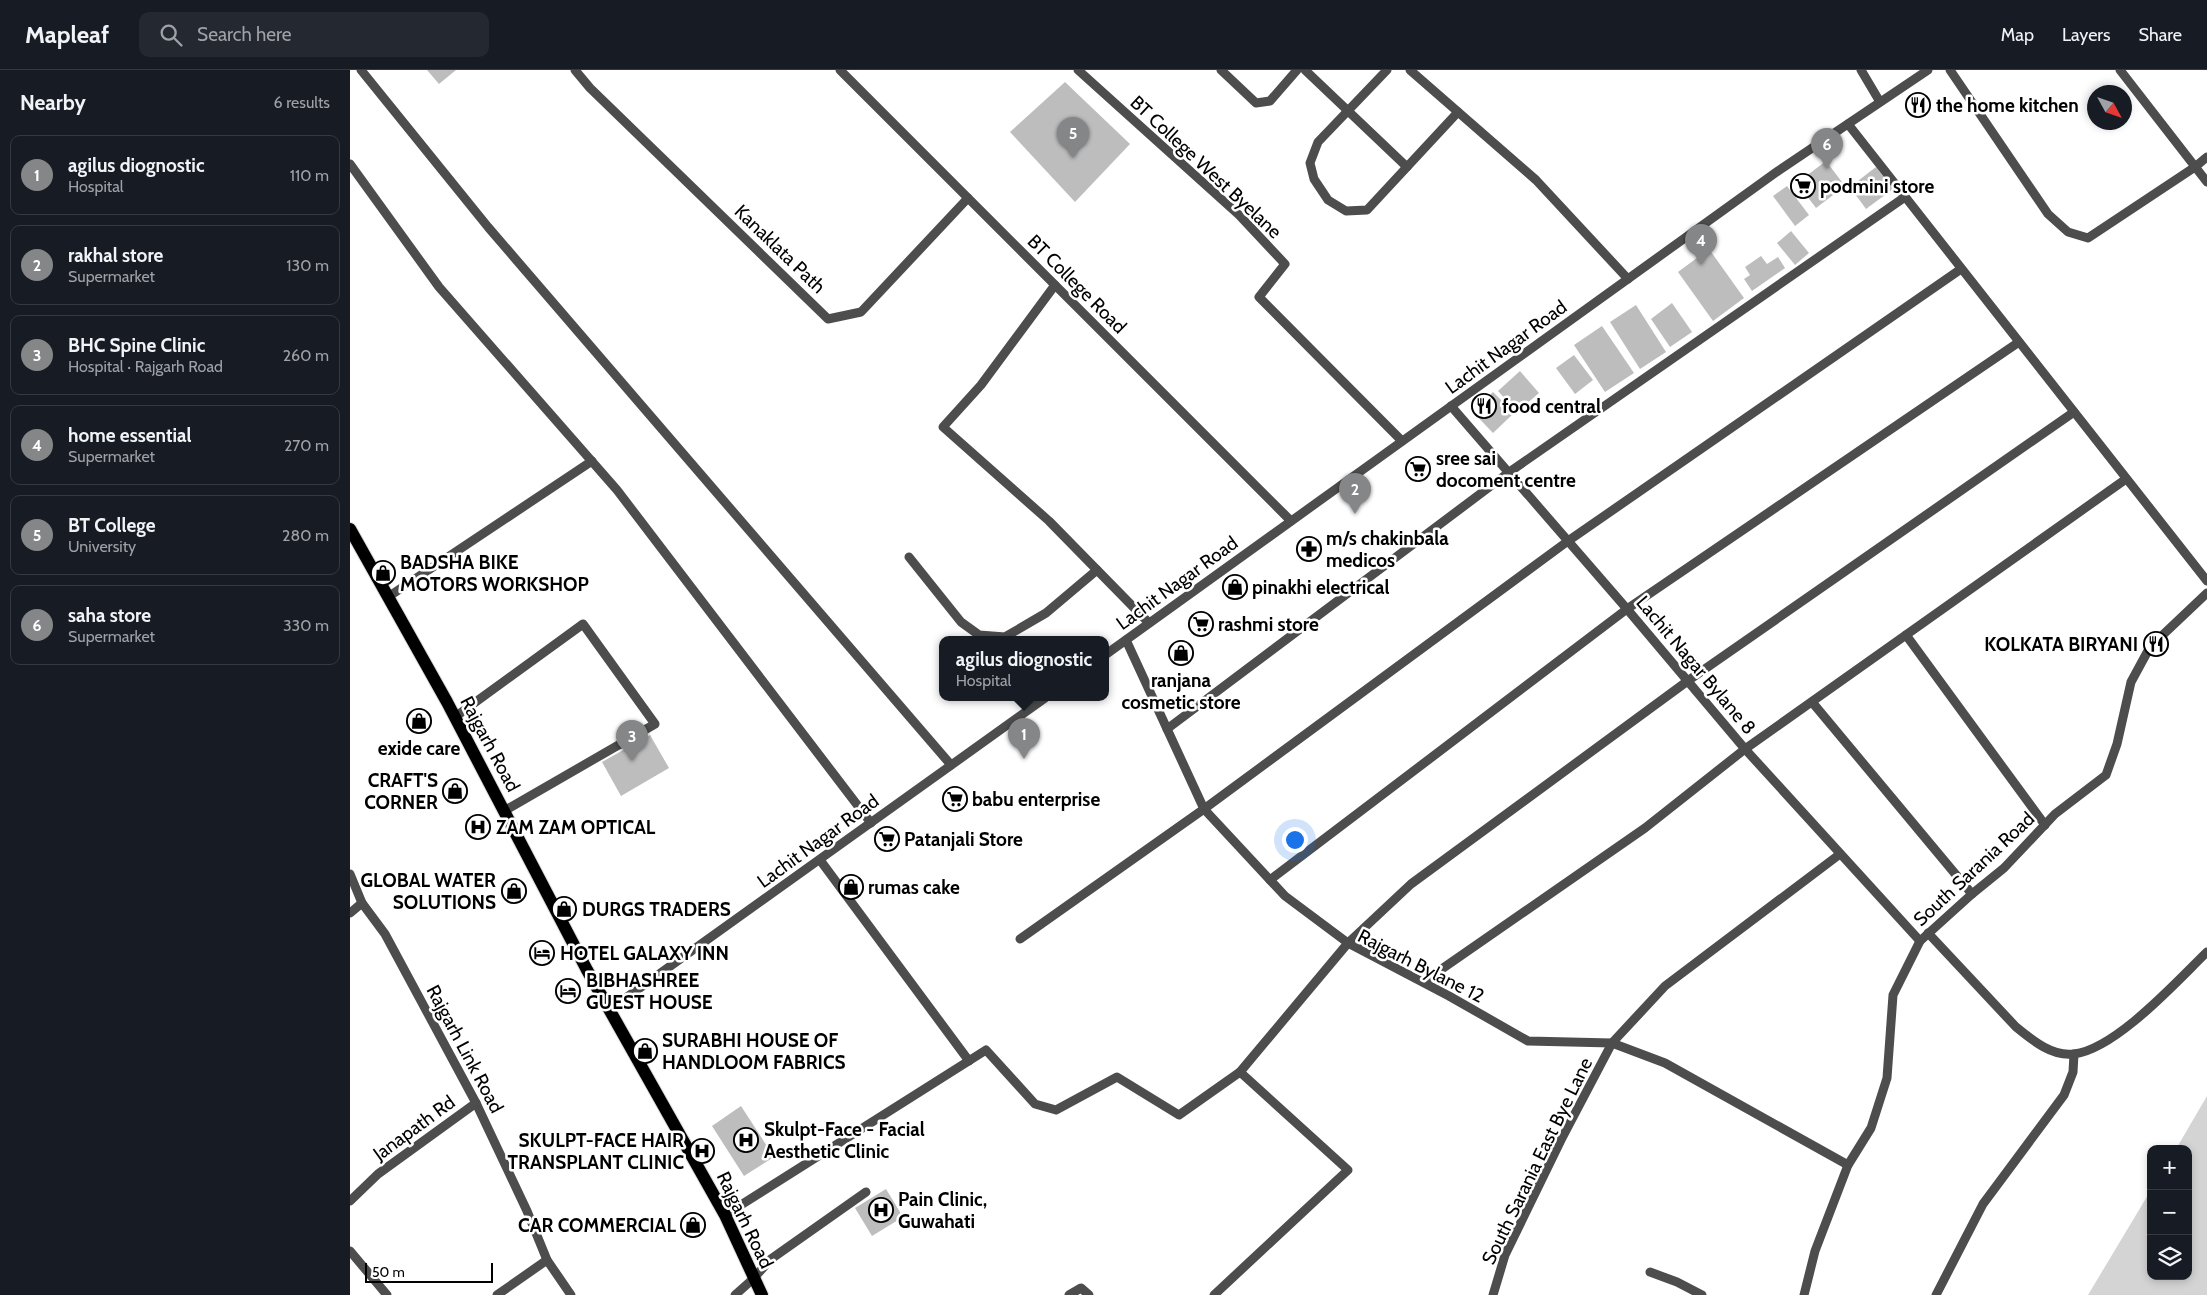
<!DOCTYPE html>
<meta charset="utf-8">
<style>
:root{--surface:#171b24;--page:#242831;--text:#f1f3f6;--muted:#9ea1a6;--line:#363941;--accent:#858687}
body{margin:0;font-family:Cabin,sans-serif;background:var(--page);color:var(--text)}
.controls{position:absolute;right:15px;bottom:15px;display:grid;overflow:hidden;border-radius:10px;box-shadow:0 2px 8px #0003}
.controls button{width:45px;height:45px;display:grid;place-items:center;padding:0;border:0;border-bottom:1px solid var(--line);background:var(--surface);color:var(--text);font:25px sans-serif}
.compass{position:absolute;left:1737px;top:15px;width:45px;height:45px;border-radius:50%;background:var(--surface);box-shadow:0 2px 8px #0003;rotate:130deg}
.scale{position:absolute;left:15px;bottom:12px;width:128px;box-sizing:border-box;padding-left:5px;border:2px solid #000;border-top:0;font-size:14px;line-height:18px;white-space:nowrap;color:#000;-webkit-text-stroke:4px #fff;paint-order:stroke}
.you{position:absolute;left:944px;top:769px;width:18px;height:18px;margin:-12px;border:4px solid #fff;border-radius:50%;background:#1a73e8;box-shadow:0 0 0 8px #1a73e833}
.badge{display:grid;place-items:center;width:32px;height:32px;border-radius:50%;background:var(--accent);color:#fff;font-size:16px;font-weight:700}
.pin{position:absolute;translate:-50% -41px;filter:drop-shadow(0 1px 2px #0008)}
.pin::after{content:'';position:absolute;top:26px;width:18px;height:15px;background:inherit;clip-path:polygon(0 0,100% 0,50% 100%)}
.popup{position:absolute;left:589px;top:566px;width:170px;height:65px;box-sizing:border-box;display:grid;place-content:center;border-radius:10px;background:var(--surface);filter:drop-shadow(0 1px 4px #0005);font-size:16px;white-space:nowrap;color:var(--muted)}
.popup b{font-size:19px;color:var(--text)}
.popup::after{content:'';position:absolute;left:50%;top:100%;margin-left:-10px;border:10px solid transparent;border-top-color:var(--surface)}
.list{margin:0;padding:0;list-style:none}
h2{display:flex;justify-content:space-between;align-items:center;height:65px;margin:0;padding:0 20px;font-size:21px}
h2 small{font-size:16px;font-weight:400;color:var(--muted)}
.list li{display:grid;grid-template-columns:32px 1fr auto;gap:15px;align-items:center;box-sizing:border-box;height:80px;margin:0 10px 10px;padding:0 10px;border:1px solid var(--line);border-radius:10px}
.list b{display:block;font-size:19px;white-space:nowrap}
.list p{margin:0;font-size:16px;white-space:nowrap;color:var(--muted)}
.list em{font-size:16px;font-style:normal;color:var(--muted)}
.icon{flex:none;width:28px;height:28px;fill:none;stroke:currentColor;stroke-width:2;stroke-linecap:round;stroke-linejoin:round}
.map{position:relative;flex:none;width:1857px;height:1225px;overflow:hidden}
header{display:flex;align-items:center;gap:30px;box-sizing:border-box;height:70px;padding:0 25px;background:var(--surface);border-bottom:1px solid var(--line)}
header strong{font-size:24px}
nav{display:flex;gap:28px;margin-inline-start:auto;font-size:18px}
.search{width:350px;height:45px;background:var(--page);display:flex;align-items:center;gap:12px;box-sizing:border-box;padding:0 18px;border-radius:10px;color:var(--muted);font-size:19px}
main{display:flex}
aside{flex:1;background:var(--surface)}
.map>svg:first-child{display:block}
.green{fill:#d4d4d4}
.building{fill:#bdbdbd}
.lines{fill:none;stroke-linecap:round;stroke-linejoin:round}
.major-casing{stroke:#dbdbdb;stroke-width:14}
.minor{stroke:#4d4d4d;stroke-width:9}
.major{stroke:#000;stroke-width:12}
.labels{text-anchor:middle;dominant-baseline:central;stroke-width:5;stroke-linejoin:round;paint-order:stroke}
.poi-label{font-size:19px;font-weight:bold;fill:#000;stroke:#fff;text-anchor:start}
.street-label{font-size:19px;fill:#000;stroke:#fff}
</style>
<header>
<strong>Mapleaf</strong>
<div class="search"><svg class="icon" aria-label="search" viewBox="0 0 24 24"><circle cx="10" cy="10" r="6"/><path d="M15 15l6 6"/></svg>Search here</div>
<nav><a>Map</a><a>Layers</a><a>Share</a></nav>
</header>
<main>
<aside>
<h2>Nearby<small>6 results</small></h2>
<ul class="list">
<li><span class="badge">1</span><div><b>agilus diognostic</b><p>Hospital</p></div><em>110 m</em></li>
<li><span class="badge">2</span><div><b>rakhal store</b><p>Supermarket</p></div><em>130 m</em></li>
<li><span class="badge">3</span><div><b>BHC Spine Clinic</b><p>Hospital · Rajgarh Road</p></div><em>260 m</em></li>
<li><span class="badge">4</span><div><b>home essential</b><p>Supermarket</p></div><em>270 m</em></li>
<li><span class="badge">5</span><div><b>BT College</b><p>University</p></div><em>280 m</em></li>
<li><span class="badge">6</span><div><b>saha store</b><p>Supermarket</p></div><em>330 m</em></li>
</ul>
</aside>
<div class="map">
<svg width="1857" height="1225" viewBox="0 0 1857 1225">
<rect width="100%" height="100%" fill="#fff"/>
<!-- green -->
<path class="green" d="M1857 1026V1225H1738L1801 1120V1206H1838V1079H1826Z"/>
<!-- building -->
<g class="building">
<path d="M77 0H106L89 14Z"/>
<path d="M715 12 780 74 725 132 660 62Z"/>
<path d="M1476 91 1495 116 1466 138 1447 113Z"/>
<path d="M1526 97 1543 119 1516 139 1500 117Z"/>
<path d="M1437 116 1459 145 1445 156 1423 126Z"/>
<path d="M1441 161 1459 183 1445 195 1427 173Z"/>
<path d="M1359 179 1394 228 1363 251 1328 202Z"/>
<path d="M1411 186 1417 194 1428 187 1435 198 1402 221 1394 209 1400 205 1395 197Z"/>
<path d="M1322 233 1342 262 1320 277 1301 249Z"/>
<path d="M1286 235 1316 282 1290 299 1260 252Z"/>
<path d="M1252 256 1284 303 1255 322 1224 275Z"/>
<path d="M1224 285 1243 310 1225 324 1206 298Z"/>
<path d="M1170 301 1189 323 1167 342 1148 321Z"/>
<path d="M1143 322 1164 343 1143 363 1123 342Z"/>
<path d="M300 665 319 698 271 726 252 692Z"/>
<path d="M391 1036 424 1087 394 1106 362 1056Z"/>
<path d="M536 1119 553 1147 522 1166 505 1138Z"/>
</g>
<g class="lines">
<defs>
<path id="major" d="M0 459 97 632 237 900 375 1145 412 1225"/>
</defs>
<!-- major casing -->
<use href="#major" class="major-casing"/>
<!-- minor -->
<g class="minor">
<path d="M11 0 138 157 601 695"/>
<path d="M225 0 240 18 478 249 511 242 618 128"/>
<path d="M490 0 941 451"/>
<path d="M728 0 889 145 935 194 909 227 1052 371"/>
<path d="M871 0 906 33 920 31 947 0"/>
<path d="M955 0 1057 97"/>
<path d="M1037 0 968 72 960 93 964 109 978 130 996 141 1017 140 1108 42"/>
<path d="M1060 0 1186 110 1278 209"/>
<path d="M1511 0 1530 32"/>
<path d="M1600 0 1698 144 1718 162 1738 168 1845 97 1857 87"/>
<path d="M1770 0 1857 112"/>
<path d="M1498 54 1857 511"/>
<path d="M0 94 89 217 267 420 521 753"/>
<path d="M705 215 631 315 593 357 699 451 799 553"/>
<path d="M1101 336 1277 539 1395 679 1570 871"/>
<path d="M559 487 611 552 629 565 655 567 696 543 747 500"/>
<path d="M38 527 242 391"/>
<path d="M1556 565 1695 755"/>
<path d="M776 570 854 739 935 826 998 873 1061 814 1339 610 1724 342"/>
<path d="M755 585 1428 101 1578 0"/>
<path d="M1462 632 1622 824"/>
<path d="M105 647 233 554 305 654 154 741"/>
<path d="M817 659 1158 403 1555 127"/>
<path d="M470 790 619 991"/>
<path d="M0 804 12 833 35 864 126 1033 177 1141 197 1190 221 1225"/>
<path d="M920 810 1277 539 1669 272"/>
<path d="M0 843 12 833"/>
<path d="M1578 863 1666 957C1682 970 1702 987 1724 984 1766 979 1827 911 1857 882"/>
<path d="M670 869 854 739 1218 471 1611 199"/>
<path d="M1073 912 1295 758 1395 679 1776 409"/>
<path d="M259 940 695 628"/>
<path d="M0 1131 28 1104 126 1033"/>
<path d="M375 1145 636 980 685 1034 706 1040 767 1007 829 1045 890 1002"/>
<path d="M0 1181 37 1225"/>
<path d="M1300 1202 1327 1212 1352 1225"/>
<path d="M147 1225 197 1190"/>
<path d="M385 1225 403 1209 421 1189 516 1122"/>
<path d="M719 1225 731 1218 739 1225"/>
<path d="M864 1225 998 1100 890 1002 998 873 1099 926 1178 971 1262 973 1315 993 1498 1095"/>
<path d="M1143 1225 1155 1185 1211 1070 1262 973 1315 916 1490 784"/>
<path d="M1454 1225 1465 1181 1498 1095 1521 1058 1537 1008 1543 925 1570 871 1622 824 1654 798 1705 744 1756 705 1767 674 1781 612 1800 577 1857 523"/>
<path d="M1586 1225 1633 1134 1714 1025 1723 1002 1724 984"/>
</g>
<!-- major -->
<use href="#major" class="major"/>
</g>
<!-- icons -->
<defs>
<symbol id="restaurant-ring" viewBox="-11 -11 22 22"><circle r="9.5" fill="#fff" stroke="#000" stroke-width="1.5"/><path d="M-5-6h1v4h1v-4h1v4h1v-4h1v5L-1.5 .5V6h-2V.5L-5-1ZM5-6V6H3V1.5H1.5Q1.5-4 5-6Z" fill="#000"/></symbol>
<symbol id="supermarket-ring" viewBox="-11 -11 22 22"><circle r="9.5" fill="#fff" stroke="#000" stroke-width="1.5"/><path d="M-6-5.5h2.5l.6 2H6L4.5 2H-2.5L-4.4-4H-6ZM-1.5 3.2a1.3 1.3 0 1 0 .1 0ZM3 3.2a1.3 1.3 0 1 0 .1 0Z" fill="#000"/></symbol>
<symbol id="pharmacy-ring" viewBox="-11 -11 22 22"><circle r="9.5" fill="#fff" stroke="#000" stroke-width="1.5"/><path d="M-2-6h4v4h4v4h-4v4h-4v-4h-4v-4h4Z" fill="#000"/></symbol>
<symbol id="shop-ring" viewBox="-11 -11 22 22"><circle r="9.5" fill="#fff" stroke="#000" stroke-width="1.5"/><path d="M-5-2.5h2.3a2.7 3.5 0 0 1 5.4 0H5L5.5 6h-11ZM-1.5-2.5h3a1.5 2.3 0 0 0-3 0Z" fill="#000"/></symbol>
<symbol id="hospital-ring" viewBox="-11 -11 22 22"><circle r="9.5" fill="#fff" stroke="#000" stroke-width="1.5"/><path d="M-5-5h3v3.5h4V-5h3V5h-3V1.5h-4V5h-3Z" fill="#000"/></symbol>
<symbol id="hotel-ring" viewBox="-11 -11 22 22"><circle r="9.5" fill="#fff" stroke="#000" stroke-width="1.5"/><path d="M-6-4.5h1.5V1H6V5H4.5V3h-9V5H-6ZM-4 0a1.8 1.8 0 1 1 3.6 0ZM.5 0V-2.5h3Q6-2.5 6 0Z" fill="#000"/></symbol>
</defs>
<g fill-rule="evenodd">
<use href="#restaurant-ring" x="1554" y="21" width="28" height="28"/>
<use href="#supermarket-ring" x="1439" y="102" width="28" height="28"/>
<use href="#restaurant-ring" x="1120" y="322" width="28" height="28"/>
<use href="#supermarket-ring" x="1054" y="385" width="28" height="28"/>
<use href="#pharmacy-ring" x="945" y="465" width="28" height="28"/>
<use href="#shop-ring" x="19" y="489" width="28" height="28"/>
<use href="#shop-ring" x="871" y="503" width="28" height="28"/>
<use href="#supermarket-ring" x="837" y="540" width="28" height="28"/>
<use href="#restaurant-ring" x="1792" y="560" width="28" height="28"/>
<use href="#shop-ring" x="817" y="569" width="28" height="28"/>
<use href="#shop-ring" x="55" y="637" width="28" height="28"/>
<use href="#shop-ring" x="91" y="707" width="28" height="28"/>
<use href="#supermarket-ring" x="591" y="715" width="28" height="28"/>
<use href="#hospital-ring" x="114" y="743" width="28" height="28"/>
<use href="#supermarket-ring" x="523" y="755" width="28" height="28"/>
<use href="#shop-ring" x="487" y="803" width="28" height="28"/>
<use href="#shop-ring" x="150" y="807" width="28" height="28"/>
<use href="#shop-ring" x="200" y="825" width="28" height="28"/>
<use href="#hotel-ring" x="178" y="869" width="28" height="28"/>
<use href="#hotel-ring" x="204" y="907" width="28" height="28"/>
<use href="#shop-ring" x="281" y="967" width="28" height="28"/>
<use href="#hospital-ring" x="382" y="1056" width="28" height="28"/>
<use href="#hospital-ring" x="338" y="1067" width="28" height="28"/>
<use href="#hospital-ring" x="517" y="1126" width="28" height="28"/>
<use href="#shop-ring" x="329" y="1141" width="28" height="28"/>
</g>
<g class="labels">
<!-- poi labels -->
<g class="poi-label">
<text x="1586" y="35">the home kitchen</text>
<text x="1470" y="116">podmini store</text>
<text x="1152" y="336">food central</text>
<text x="1086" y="388">sree sai<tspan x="1086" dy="22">docoment centre</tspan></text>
<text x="976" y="468">m/s chakinbala<tspan x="976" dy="22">medicos</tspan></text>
<text x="50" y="492">BADSHA BIKE<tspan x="50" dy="22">MOTORS WORKSHOP</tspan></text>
<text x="902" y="517">pinakhi electrical</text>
<text x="868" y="554">rashmi store</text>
<text x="1788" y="574" text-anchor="end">KOLKATA BIRYANI</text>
<text x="831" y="610" text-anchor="middle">ranjana<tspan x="831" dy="22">cosmetic store</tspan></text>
<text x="69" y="678" text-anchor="middle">exide care</text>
<text x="88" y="710" text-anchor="end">CRAFT'S<tspan x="88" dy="22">CORNER</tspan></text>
<text x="622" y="729">babu enterprise</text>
<text x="146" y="757">ZAM ZAM OPTICAL</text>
<text x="554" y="769">Patanjali Store</text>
<text x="146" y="810" text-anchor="end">GLOBAL WATER<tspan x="146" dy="22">SOLUTIONS</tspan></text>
<text x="518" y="817">rumas cake</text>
<text x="232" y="839">DURGS TRADERS</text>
<text x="210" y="883">HOTEL GALAXY INN</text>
<text x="236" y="910">BIBHASHREE<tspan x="236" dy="22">GUEST HOUSE</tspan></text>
<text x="312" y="970">SURABHI HOUSE OF<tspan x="312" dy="22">HANDLOOM FABRICS</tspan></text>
<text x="414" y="1059">Skulpt-Face - Facial<tspan x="414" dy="22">Aesthetic Clinic</tspan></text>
<text x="334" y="1070" text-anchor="end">SKULPT-FACE HAIR<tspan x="334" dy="22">TRANSPLANT CLINIC</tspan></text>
<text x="548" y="1129">Pain Clinic,<tspan x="548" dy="22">Guwahati</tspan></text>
<text x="326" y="1155" text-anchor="end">CAR COMMERCIAL</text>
</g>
<!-- street labels -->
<g class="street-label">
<text transform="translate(856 97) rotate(43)">BT College West Byelane</text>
<text transform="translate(430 179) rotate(44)">Kanaklata Path</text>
<text transform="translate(727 214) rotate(45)">BT College Road</text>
<text transform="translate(1156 277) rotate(-36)">Lachit Nagar Road</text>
<text transform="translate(827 513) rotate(-36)">Lachit Nagar Road</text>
<text transform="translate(1346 595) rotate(50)">Lachit Nagar Bylane 8</text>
<text transform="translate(140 674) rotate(62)">Rajgarh Road</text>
<text transform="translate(468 771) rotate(-36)">Lachit Nagar Road</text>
<text transform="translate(1624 799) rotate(-43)">South Sarania Road</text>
<text transform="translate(1071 896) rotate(27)">Rajgarh Bylane 12</text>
<text transform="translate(115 979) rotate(62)">Rajgarh Link Road</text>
<text transform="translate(64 1058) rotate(-36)">Janapath Rd</text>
<text transform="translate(1187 1091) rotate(-64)">South Sarania East Bye Lane</text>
<text transform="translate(395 1150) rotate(64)">Rajgarh Road</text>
</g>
</g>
</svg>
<div class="controls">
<button>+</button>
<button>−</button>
<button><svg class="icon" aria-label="layers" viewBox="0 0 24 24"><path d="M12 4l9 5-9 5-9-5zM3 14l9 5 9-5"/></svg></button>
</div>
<svg class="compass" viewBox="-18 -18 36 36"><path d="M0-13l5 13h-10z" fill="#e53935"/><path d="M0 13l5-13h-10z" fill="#9ea1a6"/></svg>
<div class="scale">50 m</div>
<div class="you"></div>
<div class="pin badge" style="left:674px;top:689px">1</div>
<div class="popup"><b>agilus diognostic</b>Hospital</div>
<div class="pin badge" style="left:1005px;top:444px">2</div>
<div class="pin badge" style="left:282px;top:691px">3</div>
<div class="pin badge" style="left:1351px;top:195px">4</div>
<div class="pin badge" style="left:723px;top:88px">5</div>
<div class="pin badge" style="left:1477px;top:99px">6</div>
</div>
</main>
